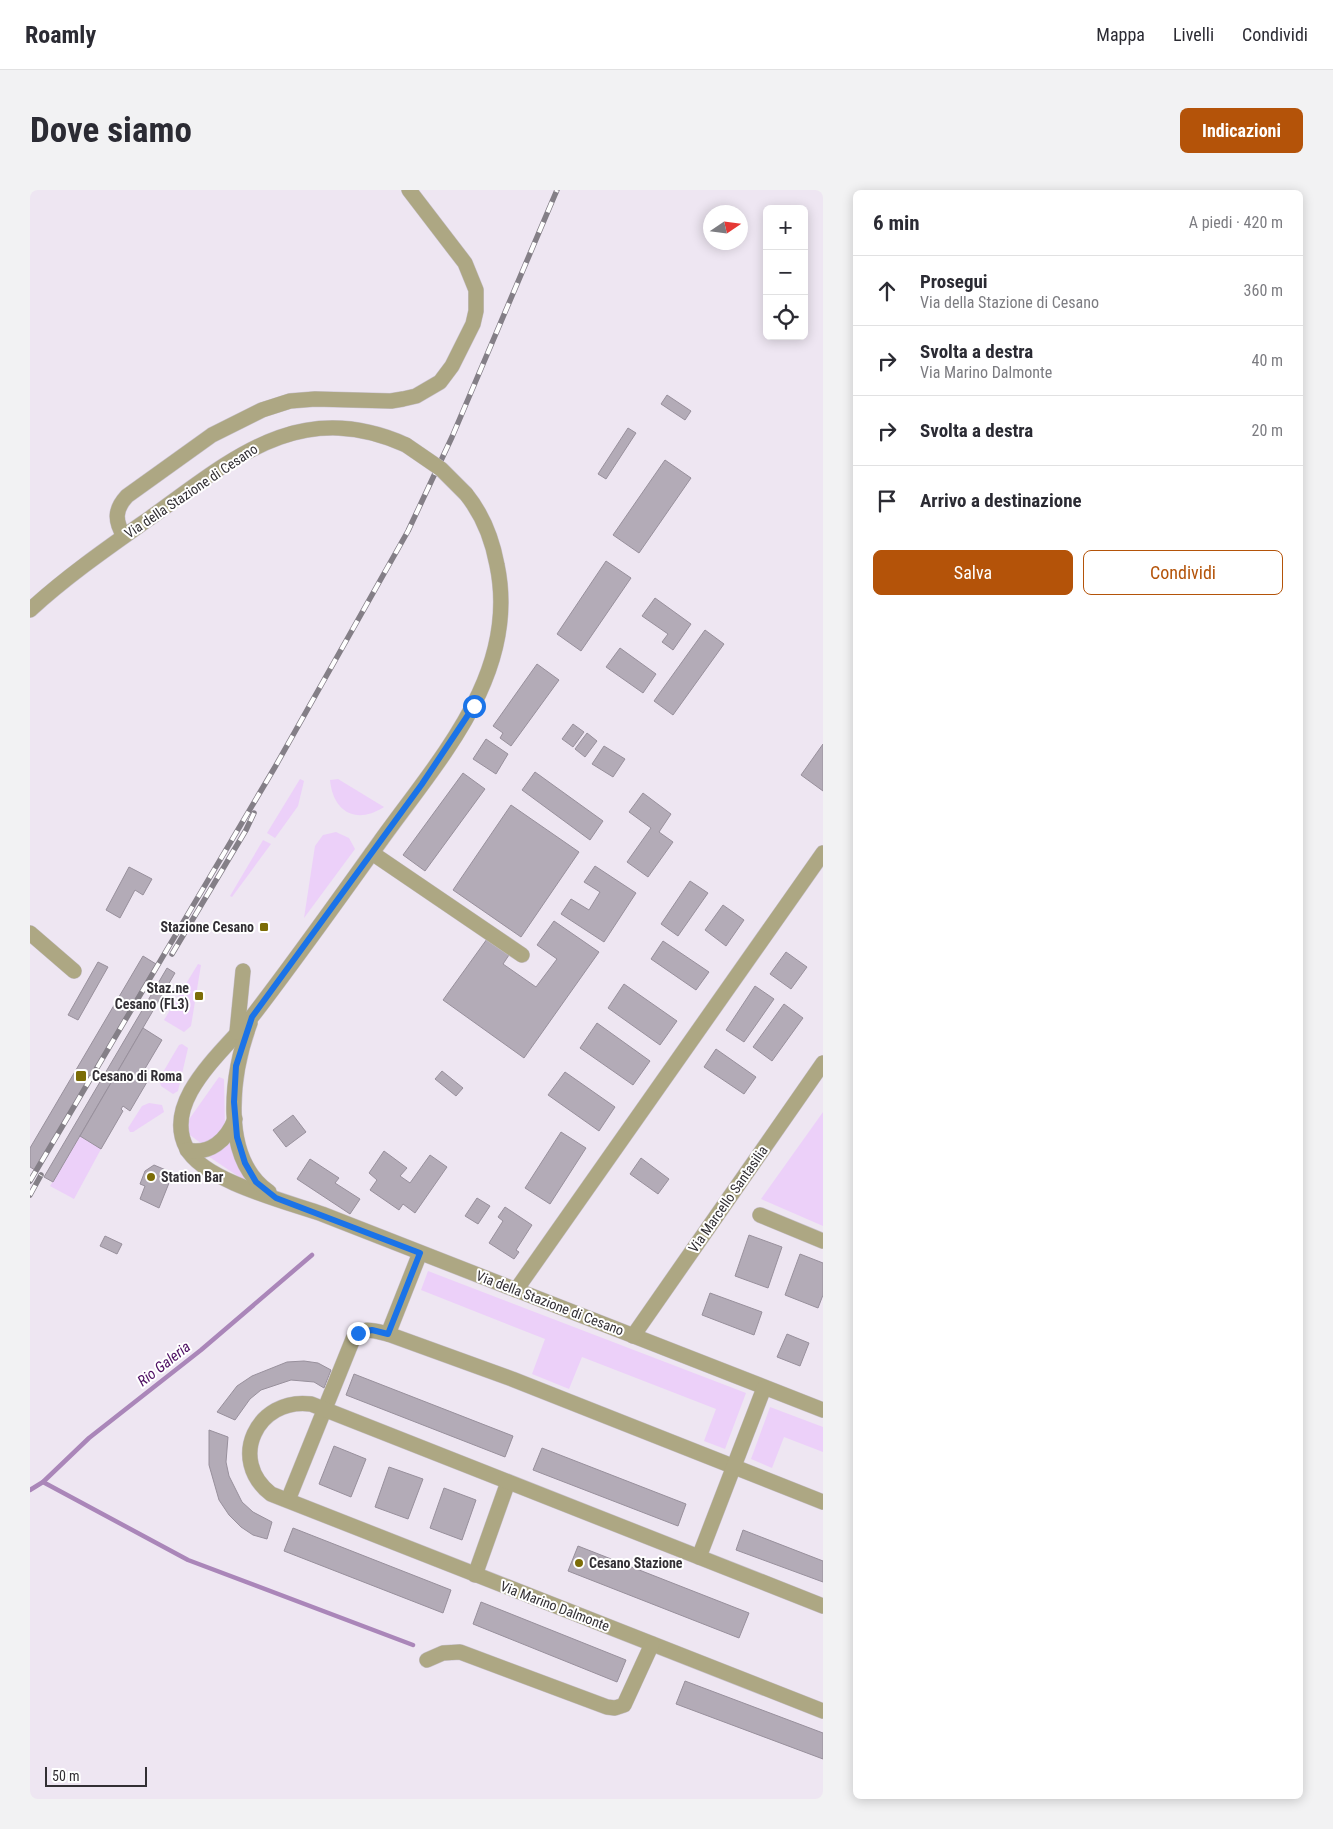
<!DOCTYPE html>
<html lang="it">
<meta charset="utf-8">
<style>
:root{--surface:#fff;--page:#f2f2f3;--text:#2b2b33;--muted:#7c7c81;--line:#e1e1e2;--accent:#b45309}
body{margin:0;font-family:"Roboto Condensed",sans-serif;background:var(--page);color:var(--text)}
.controls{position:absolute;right:15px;top:15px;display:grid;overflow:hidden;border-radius:8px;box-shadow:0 2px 12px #0003}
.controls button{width:45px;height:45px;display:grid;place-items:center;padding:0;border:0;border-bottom:1px solid var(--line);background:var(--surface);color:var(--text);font:25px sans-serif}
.compass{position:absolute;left:673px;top:15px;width:45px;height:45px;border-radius:50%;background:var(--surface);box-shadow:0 2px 12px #0003;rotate:77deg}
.scale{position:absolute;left:15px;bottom:12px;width:102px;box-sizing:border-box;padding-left:5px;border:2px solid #322f34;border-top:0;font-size:14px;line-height:18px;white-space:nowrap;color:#322f34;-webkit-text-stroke:4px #fff;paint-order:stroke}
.stop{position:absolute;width:15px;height:15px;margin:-11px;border:4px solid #1a73e8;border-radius:50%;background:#fff}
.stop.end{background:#1a73e8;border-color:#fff;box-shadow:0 1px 5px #0008}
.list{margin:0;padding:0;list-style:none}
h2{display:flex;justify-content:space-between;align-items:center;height:65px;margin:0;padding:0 20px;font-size:21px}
h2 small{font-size:16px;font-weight:400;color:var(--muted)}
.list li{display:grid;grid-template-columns:32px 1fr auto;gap:15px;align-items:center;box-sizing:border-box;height:70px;padding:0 20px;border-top:1px solid var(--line)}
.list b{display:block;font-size:19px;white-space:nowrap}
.list p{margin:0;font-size:16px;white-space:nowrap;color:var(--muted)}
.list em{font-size:16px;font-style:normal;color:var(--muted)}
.actions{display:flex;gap:10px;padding:15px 20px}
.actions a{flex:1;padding:11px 0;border:1px solid var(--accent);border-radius:8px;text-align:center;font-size:18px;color:var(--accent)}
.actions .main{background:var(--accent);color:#fff}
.icon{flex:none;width:28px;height:28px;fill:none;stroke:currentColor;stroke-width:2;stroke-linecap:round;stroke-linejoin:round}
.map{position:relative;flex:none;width:793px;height:1609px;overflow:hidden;border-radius:8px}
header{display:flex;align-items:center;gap:30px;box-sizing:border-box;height:70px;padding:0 25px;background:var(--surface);border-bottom:1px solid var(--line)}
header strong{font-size:24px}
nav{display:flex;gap:28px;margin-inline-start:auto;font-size:18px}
.intro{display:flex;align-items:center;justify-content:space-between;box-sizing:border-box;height:120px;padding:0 30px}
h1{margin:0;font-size:35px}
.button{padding:12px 22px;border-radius:8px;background:var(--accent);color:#fff;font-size:18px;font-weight:700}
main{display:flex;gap:30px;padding:0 30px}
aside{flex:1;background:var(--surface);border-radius:8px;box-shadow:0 2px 12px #0003}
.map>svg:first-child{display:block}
.green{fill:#ecd0f9}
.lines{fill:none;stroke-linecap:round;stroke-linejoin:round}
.stream{stroke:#aa86b9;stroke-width:4.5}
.building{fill:#b3abb7;stroke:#98909c}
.minor-casing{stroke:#c8c1cc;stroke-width:16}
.minor{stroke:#ada783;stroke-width:15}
.rail-casing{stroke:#847f87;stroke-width:5.5}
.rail{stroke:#fff;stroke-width:4;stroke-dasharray:11;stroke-linecap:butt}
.minor-bridge-casing{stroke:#c8c1cc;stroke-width:16;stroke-linecap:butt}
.minor-bridge{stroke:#ada783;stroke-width:15}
.route{stroke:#1a73e8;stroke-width:6}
.poi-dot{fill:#7c6d07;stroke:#fff;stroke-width:2}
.labels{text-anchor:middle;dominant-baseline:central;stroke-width:4;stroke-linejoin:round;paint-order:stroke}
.street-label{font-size:14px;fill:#322f34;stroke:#fff}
.poi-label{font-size:14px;font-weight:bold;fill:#322f34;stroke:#fff;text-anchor:start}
.water-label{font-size:15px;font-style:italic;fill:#4d0e62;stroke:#fff}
</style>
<header>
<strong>Roamly</strong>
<nav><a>Mappa</a><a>Livelli</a><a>Condividi</a></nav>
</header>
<div class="intro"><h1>Dove siamo</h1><a class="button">Indicazioni</a></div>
<main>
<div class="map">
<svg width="793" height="1609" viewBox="0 0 793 1609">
<rect width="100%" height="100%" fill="#eee6f2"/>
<!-- green -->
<g class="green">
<path d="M270 589 274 591 268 616 245 648 237 643Z"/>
<path d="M308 589 354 617C326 635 303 622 300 590Z"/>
<path d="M306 642 319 648 325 659 274 728 285 656 293 645Z"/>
<path d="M233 650 241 654 202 707 200 706Z"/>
<path d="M168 774 171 775 161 836 154 842 134 830Z"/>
<path d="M152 854 158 858 148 901 143 904 131 896 129 889 149 855Z"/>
<path d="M189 887 194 889 195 938 193 943 172 954 160 945 158 936 160 928Z"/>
<path d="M119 913 132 915 134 922 103 942H100L98 938 112 916Z"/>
<path d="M793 922V1036L731 1009Z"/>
<path d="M50 946 71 959 44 1009 20 996Z"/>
<path d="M202 948 221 995 178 966Z"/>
<path d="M398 1081 716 1203 695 1259 674 1251 686 1219 552 1167 539 1199 502 1184 515 1149 391 1100Z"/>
<path d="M740 1217 793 1237V1262L754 1247 742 1278 721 1269Z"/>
</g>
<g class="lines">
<!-- stream -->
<g class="stream">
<path d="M13 1292 158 1370 383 1455"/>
<path d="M0 1300 13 1292 59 1248 171 1160 282 1065"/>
</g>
</g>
<!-- building -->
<g class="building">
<path d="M637 205 661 221 655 230 631 214Z"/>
<path d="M598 238 606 243 576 289 568 284Z"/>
<path d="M635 270 661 288 609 363 583 345Z"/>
<path d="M576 371 601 388 551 461 527 444Z"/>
<path d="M625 408 661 434 643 460 632 452 638 444 612 426Z"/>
<path d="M675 440 694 454 643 525 624 511Z"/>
<path d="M590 458 626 484 613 503 576 477Z"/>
<path d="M507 474 529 490 481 556 470 548 473 543 463 536Z"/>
<path d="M543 534 554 542 543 557 532 549Z"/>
<path d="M557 543 567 551 555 567 545 559Z"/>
<path d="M456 549 478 564 466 584 443 569Z"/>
<path d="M793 554V601L771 585Z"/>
<path d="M574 556 595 569 583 587 562 574Z"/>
<path d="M505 582 573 631 560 650 492 600Z"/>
<path d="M433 583 455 599 395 681 373 665Z"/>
<path d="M613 603 641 624 629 642 643 652 618 687 597 672 621 638 599 622Z"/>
<path d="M481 615 549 662 491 747 423 700Z"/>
<path d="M565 676 606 703 574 752 531 724 541 709 559 720 570 702 554 692Z"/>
<path d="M99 677 122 689 113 705 105 700 90 728 76 720Z"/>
<path d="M660 691 678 703 648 746 631 734Z"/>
<path d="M693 715 714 730 696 756 675 740Z"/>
<path d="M524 731 569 762 494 868 413 810 457 749 479 765 473 774 506 797 527 769 507 755Z"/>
<path d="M633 751 679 782 666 800 621 769Z"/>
<path d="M756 762 777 777 761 799 740 784Z"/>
<path d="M113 766 126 774 5 980 0 977V958Z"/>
<path d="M68 772 78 777 48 830 38 825Z"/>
<path d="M137 778 145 783 23 992 14 987Z"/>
<path d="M594 794 647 831 630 855 578 818Z"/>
<path d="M725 796 744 809 714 852 696 840Z"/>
<path d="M754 814 773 828 742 871 723 857Z"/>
<path d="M567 833 620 871 603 895 550 858Z"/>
<path d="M113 838 132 850 110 887 117 892 100 921 93 916 91 919 93 921 71 959 50 946Z"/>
<path d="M686 859 726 887 714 904 674 877Z"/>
<path d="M412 881 433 898 426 906 405 889Z"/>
<path d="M535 882 585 917 569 941 518 905Z"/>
<path d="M263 925 276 942 256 957 243 940Z"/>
<path d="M531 942 556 958 520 1014 495 998Z"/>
<path d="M354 961 377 978 370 986 380 993 400 965 417 977 385 1023 373 1014 369 1020 340 1000 347 990 339 983Z"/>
<path d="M611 968 639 989 628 1004 600 984Z"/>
<path d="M280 969 309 988 305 993 330 1009 320 1024 267 989Z"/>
<path d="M124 975 143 983 129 1018 110 1009 115 996 110 994 115 981Z"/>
<path d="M447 1008 460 1016 448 1034 435 1026Z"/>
<path d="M475 1017 502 1035 486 1060 489 1062 484 1069 459 1053 473 1031 468 1027Z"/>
<path d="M719 1045 752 1057 738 1098 705 1086Z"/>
<path d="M75 1046 92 1054 87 1064 70 1056Z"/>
<path d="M770 1064 793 1073V1105L788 1118 755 1105Z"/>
<path d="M680 1103 732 1122 724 1145 672 1125Z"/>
<path d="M757 1144 779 1153 770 1176 747 1167Z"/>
<path d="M274 1171 288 1173 301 1180 294 1198 284 1192 261 1190 231 1200 220 1209 205 1230 187 1222 207 1196 222 1186 257 1172Z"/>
<path d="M324 1184 483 1246 475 1267 316 1205Z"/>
<path d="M179 1240 198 1247 196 1272 199 1286 212 1312 223 1322 242 1332 237 1349 223 1345 211 1337 199 1325 189 1310 179 1275Z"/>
<path d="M304 1256 336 1269 321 1307 289 1294Z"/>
<path d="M512 1258 656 1314 648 1336 503 1280Z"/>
<path d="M359 1277 393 1289 378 1329 345 1317Z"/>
<path d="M414 1298 446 1310 432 1350 400 1338Z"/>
<path d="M263 1338 421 1400 413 1423 254 1361Z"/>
<path d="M713 1340 793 1371V1392L706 1360Z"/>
<path d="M548 1356 719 1423 709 1448 538 1381Z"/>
<path d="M451 1412 596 1470 587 1492 443 1434Z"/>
<path d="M655 1491 793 1543V1569L646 1514Z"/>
</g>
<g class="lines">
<defs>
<g id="minor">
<path d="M436 304C453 325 462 348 467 375 490 484 408 570 349 653 308 710 267 768 224 824 198 858 130 910 157 959 174 991 258 1012 292 1024L793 1220"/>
<path d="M94 346C85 331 84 320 97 306L182 245 232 220 260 211 285 209 361 211 373 209 386 206 410 192 422 176 443 134 446 121V100L435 73 379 0"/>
<path d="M0 420C37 386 79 357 120 328 202 269 270 207 376 255"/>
<path d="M342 663 492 765"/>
<path d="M0 743 44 781"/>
<path d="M220 833C202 882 189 967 239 1002"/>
<path d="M207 842 213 781"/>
<path d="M157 960C180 965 197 950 205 929"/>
<path d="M730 1025 793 1051"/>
<path d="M486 1100 793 663"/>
<path d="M358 1144 390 1063"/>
<path d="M603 1146 793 873"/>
<path d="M258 1310 323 1149C332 1135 345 1141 358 1144L482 1189 793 1312"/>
<path d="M669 1367 734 1198"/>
<path d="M445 1385 478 1292"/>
<path d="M793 1416 281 1214C227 1207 197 1270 241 1304L793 1521"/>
<path d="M397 1470 413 1463 430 1462 577 1517 585 1518 594 1515 622 1454"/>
</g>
</defs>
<!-- minor casing -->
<use href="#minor" class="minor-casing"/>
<!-- minor -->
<use href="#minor" class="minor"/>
<defs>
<g id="rail">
<path d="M142 764 216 640 224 623"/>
<path d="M0 991 245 577 378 341 422 247 527 0"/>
<path d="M0 1005 11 985"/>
</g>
</defs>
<!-- rail casing -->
<use href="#rail" class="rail-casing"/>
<!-- rail -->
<use href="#rail" class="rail"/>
<defs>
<path id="minor-bridge" d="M376 255 411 279 436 304"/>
</defs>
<!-- minor-bridge casing -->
<use href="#minor-bridge" class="minor-bridge-casing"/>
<!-- minor-bridge -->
<use href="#minor-bridge" class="minor-bridge"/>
</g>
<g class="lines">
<!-- route -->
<path class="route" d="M328 1143 342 1140 358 1144 390 1063 246 1008 226 992 215 973 207 947 204 912 206 876 222 827 392 594 444 516"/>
</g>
<!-- markers -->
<g class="poi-dot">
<rect x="229" y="732" width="10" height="10" rx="2.5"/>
<rect x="164" y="801" width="10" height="10" rx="2.5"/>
<rect x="45" y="880" width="12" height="12" rx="2.5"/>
<circle cx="121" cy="987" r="5"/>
<circle cx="549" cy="1373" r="5"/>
</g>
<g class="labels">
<!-- street labels -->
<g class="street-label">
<text transform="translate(161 301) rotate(-34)">Via della Stazione di Cesano</text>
<text transform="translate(698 1009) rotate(-55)">Via Marcello Santasilia</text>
<text transform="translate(520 1113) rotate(21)">Via della Stazione di Cesano</text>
<text transform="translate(525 1416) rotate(21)">Via Marino Dalmonte</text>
</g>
<!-- poi labels -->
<g class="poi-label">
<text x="224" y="737" text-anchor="end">Stazione Cesano</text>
<text x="159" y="798" text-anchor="end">Staz.ne<tspan x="159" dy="16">Cesano (FL3)</tspan></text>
<text x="62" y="886">Cesano di Roma</text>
<text x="131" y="987">Station Bar</text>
<text x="559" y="1373">Cesano Stazione</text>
</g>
<!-- water labels -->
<g class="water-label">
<text transform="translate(134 1174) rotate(-38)">Rio Galeria</text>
</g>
</g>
</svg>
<div class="controls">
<button>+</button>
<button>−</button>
<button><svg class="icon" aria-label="locate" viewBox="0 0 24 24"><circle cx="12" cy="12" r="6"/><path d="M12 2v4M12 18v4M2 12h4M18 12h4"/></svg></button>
</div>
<svg class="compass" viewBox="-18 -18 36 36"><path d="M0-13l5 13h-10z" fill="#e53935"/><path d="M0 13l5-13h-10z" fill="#7c7c81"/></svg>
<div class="scale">50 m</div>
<div class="stop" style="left:444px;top:516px"></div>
<div class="stop end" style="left:328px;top:1143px"></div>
</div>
<aside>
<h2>6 min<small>A piedi · 420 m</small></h2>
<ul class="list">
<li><svg class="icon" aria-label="ahead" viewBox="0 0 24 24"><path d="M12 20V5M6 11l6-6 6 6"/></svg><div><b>Prosegui</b><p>Via della Stazione di Cesano</p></div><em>360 m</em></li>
<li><svg class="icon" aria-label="right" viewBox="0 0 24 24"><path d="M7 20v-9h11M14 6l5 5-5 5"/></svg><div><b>Svolta a destra</b><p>Via Marino Dalmonte</p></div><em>40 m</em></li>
<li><svg class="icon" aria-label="right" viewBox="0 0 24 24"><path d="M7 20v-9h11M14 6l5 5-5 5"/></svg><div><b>Svolta a destra</b></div><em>20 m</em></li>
<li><svg class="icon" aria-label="arrive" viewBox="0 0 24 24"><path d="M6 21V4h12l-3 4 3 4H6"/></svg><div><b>Arrivo a destinazione</b></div></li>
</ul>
<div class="actions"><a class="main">Salva</a><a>Condividi</a></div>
</aside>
</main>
